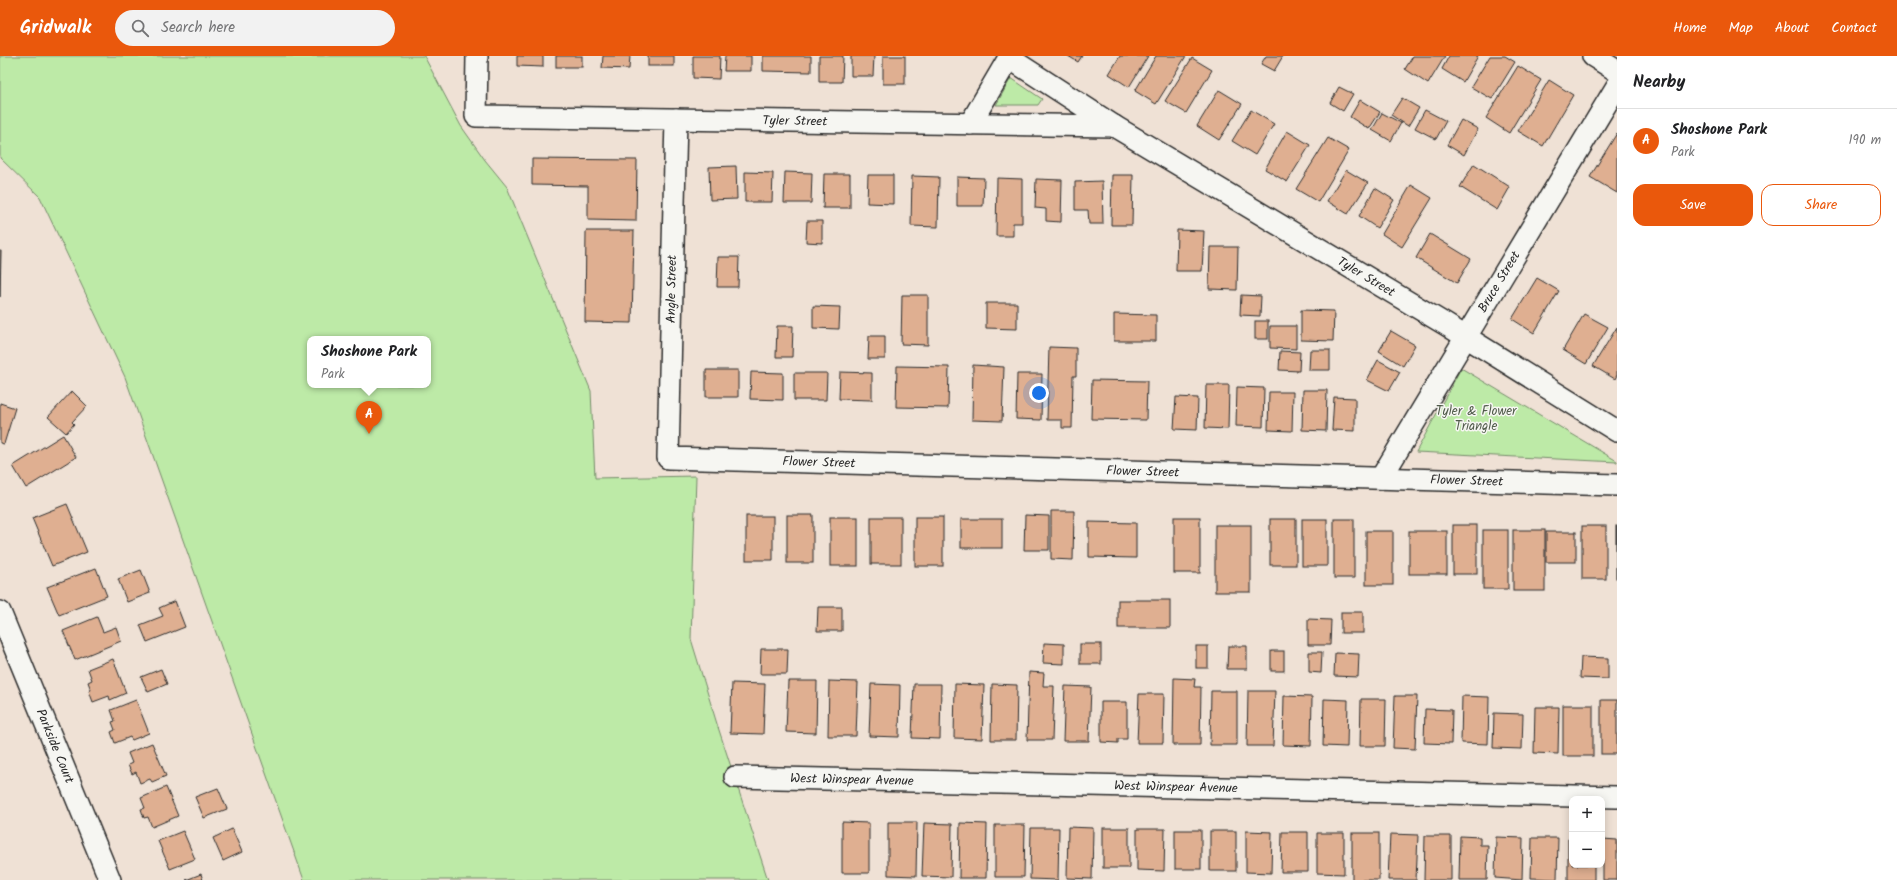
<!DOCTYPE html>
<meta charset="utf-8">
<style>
:root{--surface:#fff;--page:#f2f2f2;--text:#202124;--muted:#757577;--line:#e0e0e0;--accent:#ea580c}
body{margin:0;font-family:Kalam,sans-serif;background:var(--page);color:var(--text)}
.controls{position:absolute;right:12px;bottom:12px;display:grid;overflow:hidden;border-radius:8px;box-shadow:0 2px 10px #0003}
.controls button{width:36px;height:36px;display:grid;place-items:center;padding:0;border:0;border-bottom:1px solid var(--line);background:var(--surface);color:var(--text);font:20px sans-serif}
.you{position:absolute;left:1039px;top:337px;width:14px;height:14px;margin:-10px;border:3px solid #fff;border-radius:50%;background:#1a73e8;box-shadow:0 0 0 6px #1a73e833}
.badge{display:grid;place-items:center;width:26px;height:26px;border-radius:50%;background:var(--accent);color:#fff;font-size:13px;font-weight:700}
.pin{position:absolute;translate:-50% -33px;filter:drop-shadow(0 1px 2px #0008)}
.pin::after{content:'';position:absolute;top:21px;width:14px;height:12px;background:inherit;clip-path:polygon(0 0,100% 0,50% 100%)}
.popup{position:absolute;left:307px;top:280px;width:124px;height:52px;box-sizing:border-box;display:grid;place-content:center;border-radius:8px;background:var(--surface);filter:drop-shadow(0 1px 3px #0005);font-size:13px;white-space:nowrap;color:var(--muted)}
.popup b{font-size:15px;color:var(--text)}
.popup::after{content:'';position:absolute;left:50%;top:100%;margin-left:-8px;border:8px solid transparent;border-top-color:var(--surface)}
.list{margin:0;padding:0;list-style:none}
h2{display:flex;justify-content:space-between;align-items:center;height:52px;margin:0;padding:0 16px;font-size:17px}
h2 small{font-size:13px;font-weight:400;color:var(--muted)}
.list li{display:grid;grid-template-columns:26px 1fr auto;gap:12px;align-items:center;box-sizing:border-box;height:64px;padding:0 16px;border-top:1px solid var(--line)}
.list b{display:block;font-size:15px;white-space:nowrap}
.list p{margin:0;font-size:13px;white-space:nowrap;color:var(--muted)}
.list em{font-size:13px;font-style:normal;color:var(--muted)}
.actions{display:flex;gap:8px;padding:12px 16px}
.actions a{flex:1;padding:9px 0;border:1px solid var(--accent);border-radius:12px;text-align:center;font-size:14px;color:var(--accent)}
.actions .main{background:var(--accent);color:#fff}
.icon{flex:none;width:22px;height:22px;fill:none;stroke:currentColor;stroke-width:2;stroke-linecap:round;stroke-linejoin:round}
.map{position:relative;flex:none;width:1617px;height:824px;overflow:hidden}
header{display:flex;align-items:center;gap:24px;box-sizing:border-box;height:56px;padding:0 20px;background:var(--accent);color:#fff}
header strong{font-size:19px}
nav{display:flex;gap:22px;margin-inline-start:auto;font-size:14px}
.search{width:280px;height:36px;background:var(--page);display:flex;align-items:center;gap:10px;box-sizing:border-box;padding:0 14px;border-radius:22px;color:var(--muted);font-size:15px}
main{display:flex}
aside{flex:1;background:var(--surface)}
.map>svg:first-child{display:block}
.green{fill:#bdeaa7;stroke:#748a69;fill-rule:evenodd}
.building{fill:#dfaf91;stroke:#2b2b2b}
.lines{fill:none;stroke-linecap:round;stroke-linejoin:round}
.minor-casing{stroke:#2b2b2b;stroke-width:24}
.minor{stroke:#f6f6f2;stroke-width:21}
.labels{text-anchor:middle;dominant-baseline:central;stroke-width:3;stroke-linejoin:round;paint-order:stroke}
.street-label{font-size:13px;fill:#2b2b2b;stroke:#f6f6f2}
.park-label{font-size:13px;fill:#505b4a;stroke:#f6f6f2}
</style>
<header>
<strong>Gridwalk</strong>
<div class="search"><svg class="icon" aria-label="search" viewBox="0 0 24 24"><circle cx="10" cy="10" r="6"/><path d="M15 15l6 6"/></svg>Search here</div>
<nav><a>Home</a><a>Map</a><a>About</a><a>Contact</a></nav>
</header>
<main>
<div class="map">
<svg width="1617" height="824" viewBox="0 0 1617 824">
<rect width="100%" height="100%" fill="#efe1d5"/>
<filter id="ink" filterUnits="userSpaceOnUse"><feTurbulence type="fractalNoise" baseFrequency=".025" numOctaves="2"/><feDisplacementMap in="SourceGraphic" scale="8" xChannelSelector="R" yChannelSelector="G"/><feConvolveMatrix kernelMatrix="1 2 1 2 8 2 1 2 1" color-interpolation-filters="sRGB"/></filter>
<g filter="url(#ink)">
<!-- green -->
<g class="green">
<path d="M0 0H424L461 70 485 104 507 131 591 335 595 422 696 420 691 583 717 668 768 824H304L125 321 40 141 0 102ZM310 283H428V329H310Z"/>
<path d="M1011 22 1042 43 1038 49H996Z"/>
<path d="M1461 312 1617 405V406L1416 396Z"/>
</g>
<!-- building -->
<g class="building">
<path d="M517 0H543V11L517 10Z"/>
<rect x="556" y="0" width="26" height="11"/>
<path d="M603 0H630L629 13 602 12Z"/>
<rect x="648" y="0" width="26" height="10"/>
<path d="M693 0H720L719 23 693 22Z"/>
<path d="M725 0H751V15H724Z"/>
<path d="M763 0H811V16L763 15Z"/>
<path d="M819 0H843L842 26H819Z"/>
<path d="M851 0H874L873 20H851Z"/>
<rect x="883" y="0" width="22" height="28"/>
<path d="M1068 0H1082L1078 6Z"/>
<path d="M1120 0H1148L1129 31 1109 18Z"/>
<path d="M1156 0H1186L1156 48 1135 35Z"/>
<path d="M1266 0H1283L1274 15 1261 8Z"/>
<path d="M1413 0H1445L1428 28 1405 13Z"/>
<path d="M1449 0H1478L1463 26 1442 13Z"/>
<path d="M1490 0H1505L1515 6 1492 43 1471 31Z"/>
<path d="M1192 2 1212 14 1186 57 1165 45Z"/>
<path d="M1518 10 1541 24 1509 77 1486 62Z"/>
<path d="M1549 24 1573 39 1543 90 1518 75Z"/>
<path d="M1339 31 1353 38 1343 55 1330 47Z"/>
<path d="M1219 34 1242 48 1219 84 1197 70Z"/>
<path d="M1402 42 1419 52 1408 70 1391 59Z"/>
<path d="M1360 44 1380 56 1369 73 1350 61Z"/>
<path d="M1251 54 1274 68 1255 99 1232 85Z"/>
<path d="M1425 54 1446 65 1436 83 1415 72Z"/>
<path d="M1382 57 1401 67 1391 85 1372 74Z"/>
<path d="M1461 64 1478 73 1464 99 1447 89Z"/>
<path d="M1287 75 1310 89 1287 126 1265 113Z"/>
<path d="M1617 77V137L1590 121Z"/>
<path d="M1328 82 1349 94 1318 146 1296 133Z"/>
<path d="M532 103 637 104 636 165 588 164V130L532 129Z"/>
<path d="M1474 108 1510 131 1497 154 1460 131Z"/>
<path d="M736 110 737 143 710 144 709 111Z"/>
<path d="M1346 114 1368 127 1348 158 1327 145Z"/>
<path d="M745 116 773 117 772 146H745Z"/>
<path d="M785 116 812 117 811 147H784Z"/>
<path d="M824 118H850V152H823Z"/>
<path d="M868 119H893V148L867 147Z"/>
<path d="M1112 119H1133L1132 169H1111Z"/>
<path d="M912 120 939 121 938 171 911 170Z"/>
<path d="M957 121 984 122 983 150H957Z"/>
<path d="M997 122 1022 123V167H1013V180H996Z"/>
<path d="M1036 123 1062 124 1061 166 1046 165V153L1035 152Z"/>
<path d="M1102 125 1103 168H1089L1088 154H1075V126Z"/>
<path d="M1411 129 1432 142 1402 191 1382 178Z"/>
<path d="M1375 132 1394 144 1377 172 1359 160Z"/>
<path d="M807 165H822V187L806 186Z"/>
<path d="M1177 174 1204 175 1202 215H1176Z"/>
<path d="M586 175H634L632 267 585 266Z"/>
<path d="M1430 178 1471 203 1457 227 1416 202Z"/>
<path d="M1210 191H1238L1237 234 1209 233Z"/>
<path d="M0 195H1L0 241Z"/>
<path d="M718 201H739L738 231H717Z"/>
<path d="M1537 222 1559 235 1534 277 1512 263Z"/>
<path d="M902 239H928V289L901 288Z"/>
<path d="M1241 239 1261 240 1260 260 1240 259Z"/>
<path d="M986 247H1017V273L986 272Z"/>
<path d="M813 250 840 251 839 273 813 272Z"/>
<path d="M1301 254 1334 255 1333 285 1301 284Z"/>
<path d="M1114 258 1156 259V285H1114Z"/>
<path d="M1584 258 1608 271 1586 308 1563 294Z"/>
<rect x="1255" y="265" width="13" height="18"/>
<path d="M777 270H793L792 301H776Z"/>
<path d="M1270 270H1296V293L1270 292Z"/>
<path d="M1617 271V319L1615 323 1593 310Z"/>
<path d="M1391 275 1415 289 1403 310 1379 295Z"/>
<path d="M869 280H885V303H868Z"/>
<path d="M1049 291 1076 292V320H1073L1072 372H1062V364H1047Z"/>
<path d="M1310 294H1330V314H1309Z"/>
<path d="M1280 295 1300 296 1299 315 1279 314Z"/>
<path d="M1378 304 1400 316 1389 335 1367 324Z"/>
<path d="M973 309 1004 311 1002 365 972 364Z"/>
<path d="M897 310 949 311 948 352 896 351Z"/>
<rect x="706" y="314" width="32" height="27"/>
<path d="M751 316 783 317V344L750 343Z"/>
<path d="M840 316 872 317V344L839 343Z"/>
<path d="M794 317H827L826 344H794Z"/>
<path d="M1017 318H1042L1041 364 1016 363Z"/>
<path d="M1092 324 1147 325 1146 364 1091 363Z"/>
<path d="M1206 329H1229L1228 373 1205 372Z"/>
<path d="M1237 331 1264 332 1263 371 1236 370Z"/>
<path d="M1303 334H1327L1326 375 1302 374Z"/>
<path d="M72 335 87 350 72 366 74 368 66 377 48 361Z"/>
<path d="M1269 336H1293L1292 375 1268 374Z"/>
<path d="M1176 341 1198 342 1197 374 1174 373Z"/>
<path d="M1334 341 1355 342V375L1332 374Z"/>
<path d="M0 347 15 352 4 388 0 387Z"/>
<path d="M63 379 76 401 26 432 13 410Z"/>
<path d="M67 448 87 496 52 510 32 462Z"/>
<path d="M1051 455H1074L1073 504 1051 503Z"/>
<rect x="787" y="459" width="26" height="48"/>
<path d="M1025 459 1049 460V494H1024Z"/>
<rect x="746" y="460" width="27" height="44"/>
<rect x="830" y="461" width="28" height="49"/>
<rect x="871" y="461" width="30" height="47"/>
<rect x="915" y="461" width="28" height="49"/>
<rect x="1174" y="461" width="26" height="56"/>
<rect x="961" y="463" width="41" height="29"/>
<rect x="1270" y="463" width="26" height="46"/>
<rect x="1302" y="463" width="25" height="47"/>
<rect x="1334" y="463" width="20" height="59"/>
<path d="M1089 466 1136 467V502L1089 501Z"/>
<rect x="1215" y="469" width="36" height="67"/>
<rect x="1453" y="469" width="24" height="49"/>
<rect x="1582" y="470" width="24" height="53"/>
<rect x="1616" y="470" width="1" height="52"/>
<rect x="1483" y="474" width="25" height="59"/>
<rect x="1513" y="474" width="32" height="61"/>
<rect x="1366" y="475" width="27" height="54"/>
<rect x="1409" y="475" width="38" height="43"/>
<rect x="1546" y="476" width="30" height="30"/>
<path d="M96 512 107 540 59 559 47 531Z"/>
<path d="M141 514 150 537 127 546 118 523Z"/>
<rect x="1118" y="544" width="52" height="28"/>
<path d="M175 545 185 571 147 586 140 569 163 560 159 552Z"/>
<path d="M818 551H842V575H817Z"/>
<rect x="1341" y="556" width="22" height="21"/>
<path d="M97 561 103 576 116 571 121 585 75 604 63 575Z"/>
<path d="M1308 563 1331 564 1330 589H1308Z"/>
<path d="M1044 587 1064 588V608L1043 607Z"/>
<rect x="1080" y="588" width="21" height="20"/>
<rect x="1196" y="590" width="12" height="22"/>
<path d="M1228 590H1247V613H1227Z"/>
<path d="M761 593H788L787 618H760Z"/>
<rect x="1271" y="595" width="13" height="20"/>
<path d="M1309 596H1322L1321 617 1309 616Z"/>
<path d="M1335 597 1359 598 1358 621 1334 620Z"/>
<path d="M1581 601 1608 602V623L1580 622Z"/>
<path d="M113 603 126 637 110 644 109 640 93 646 89 635 91 634 88 626 92 624 88 613Z"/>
<path d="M161 613 167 628 148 636 141 621Z"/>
<path d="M1029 616 1044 617 1043 630H1054L1052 684H1027Z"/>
<path d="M1174 622 1195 623 1194 631H1201L1200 689H1173Z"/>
<path d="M788 625H817L816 677 786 676Z"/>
<path d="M829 625 858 626 856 680H828Z"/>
<path d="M732 627 765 628 763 678 730 677Z"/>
<path d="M871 628 900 629 899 681 869 680Z"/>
<path d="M914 628H941L940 683 912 682Z"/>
<path d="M955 628 984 629 982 683 954 682Z"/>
<path d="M992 628 1017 629 1016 684H991Z"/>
<path d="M1065 630 1091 631 1089 685H1063Z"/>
<path d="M1211 635H1237V689H1210Z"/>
<path d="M1248 635H1275L1273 690H1247Z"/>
<path d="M1139 638H1164L1163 687H1137Z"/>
<path d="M1284 640 1312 641 1311 690 1283 689Z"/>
<path d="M1395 640H1417L1415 693 1393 692Z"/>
<path d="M1462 640 1489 641 1488 688 1461 687Z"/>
<path d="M1324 643 1348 644 1347 691 1323 690Z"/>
<path d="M1361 643H1386L1385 690H1360Z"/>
<path d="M136 644 149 677 132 684 130 681 115 687 111 676 115 674 112 666 115 665 111 654Z"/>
<rect x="1601" y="644" width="16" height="54"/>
<path d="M1101 646H1127V683H1118V687L1101 686Z"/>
<rect x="1563" y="649" width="30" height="51"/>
<path d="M1535 651H1559L1558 698 1534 697Z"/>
<path d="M1425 653 1452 654 1451 688 1424 687Z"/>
<path d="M1494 657 1523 658 1522 693 1493 692Z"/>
<path d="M152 687 166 720 152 726 150 723 140 727 136 716 132 718 128 709 132 707 128 697Z"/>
<path d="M166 731 178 760 152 771 148 761 144 762 141 753 145 752 141 742Z"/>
<path d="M218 732 227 753 204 762 195 741Z"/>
<path d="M842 766 869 767V817H842Z"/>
<path d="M888 766H917L916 820 888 819Z"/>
<path d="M924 767 952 768 951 821 922 820Z"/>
<path d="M960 767 987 768 986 822H959Z"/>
<path d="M995 769H1025L1024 821H995Z"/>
<path d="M1068 771 1093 772 1092 823 1067 822Z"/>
<path d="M1031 772H1059L1058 824 1030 823Z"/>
<rect x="1103" y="772" width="26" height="40"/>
<path d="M232 773 242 796 223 805 213 782Z"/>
<path d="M1137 773H1165L1164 815 1137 814Z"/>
<rect x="1175" y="774" width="26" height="39"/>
<path d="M183 775 195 803 170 813 158 785Z"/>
<rect x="1210" y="775" width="26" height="40"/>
<path d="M1246 775 1272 776 1271 817 1246 816Z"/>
<path d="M1282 776H1308V816H1281Z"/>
<path d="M1317 777H1344V818L1317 817Z"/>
<rect x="1352" y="777" width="27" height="47"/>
<path d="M1390 778 1418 779 1416 824H1388Z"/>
<path d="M1425 780H1451V824H1424Z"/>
<path d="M1460 780 1480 781V789H1488L1487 824H1459Z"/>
<path d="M1496 781 1523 782 1522 824 1495 822Z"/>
<path d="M1532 782H1558L1557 823 1531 822Z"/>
<path d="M1568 783H1572V809H1594V824H1568Z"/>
<path d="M1603 783 1617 784V824H1603Z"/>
<path d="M201 818 203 824H186Z"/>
</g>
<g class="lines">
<defs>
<g id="minor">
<path id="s1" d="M477 0 476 60 1114 70"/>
<path d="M1593 0 1617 15"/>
<path id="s2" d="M1009 2 1114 70 1445 268 1617 375"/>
<path id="s3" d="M676 63 668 402 1617 429"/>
<path d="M970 68 1010 0"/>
<path id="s4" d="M1381 422 1617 30"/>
<path id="s5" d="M0 556 110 824"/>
<path id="s6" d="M735 721 1617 741"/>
</g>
</defs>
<!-- minor casing -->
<use href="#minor" class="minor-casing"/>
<!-- minor -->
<use href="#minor" class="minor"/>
</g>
</g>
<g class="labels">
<!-- street labels -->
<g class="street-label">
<text stroke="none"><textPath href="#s1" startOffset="379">Tyler Street</textPath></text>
<text stroke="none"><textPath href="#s2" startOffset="419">Tyler Street</textPath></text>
<text stroke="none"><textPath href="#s4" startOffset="229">Bruce Street</textPath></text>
<text transform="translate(672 233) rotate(-89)">Angle Street</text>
<text stroke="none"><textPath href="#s3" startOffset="490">Flower Street</textPath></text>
<text stroke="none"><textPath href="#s3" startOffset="814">Flower Street</textPath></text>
<text stroke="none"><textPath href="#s3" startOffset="1138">Flower Street</textPath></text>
<text stroke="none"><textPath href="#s5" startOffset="145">Parkside Court</textPath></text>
<text stroke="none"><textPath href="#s6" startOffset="117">West Winspear Avenue</textPath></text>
<text stroke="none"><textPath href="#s6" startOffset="441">West Winspear Avenue</textPath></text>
</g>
<!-- park labels -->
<g class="park-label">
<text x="1476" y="355">Tyler &amp; Flower<tspan x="1476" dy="15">Triangle</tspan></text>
</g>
</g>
</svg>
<div class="controls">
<button>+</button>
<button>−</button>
</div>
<div class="you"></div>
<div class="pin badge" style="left:369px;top:378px">A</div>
<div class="popup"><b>Shoshone Park</b>Park</div>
</div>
<aside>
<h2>Nearby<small></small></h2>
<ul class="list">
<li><span class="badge">A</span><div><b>Shoshone Park</b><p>Park</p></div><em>190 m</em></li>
</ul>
<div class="actions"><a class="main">Save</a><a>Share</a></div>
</aside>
</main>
